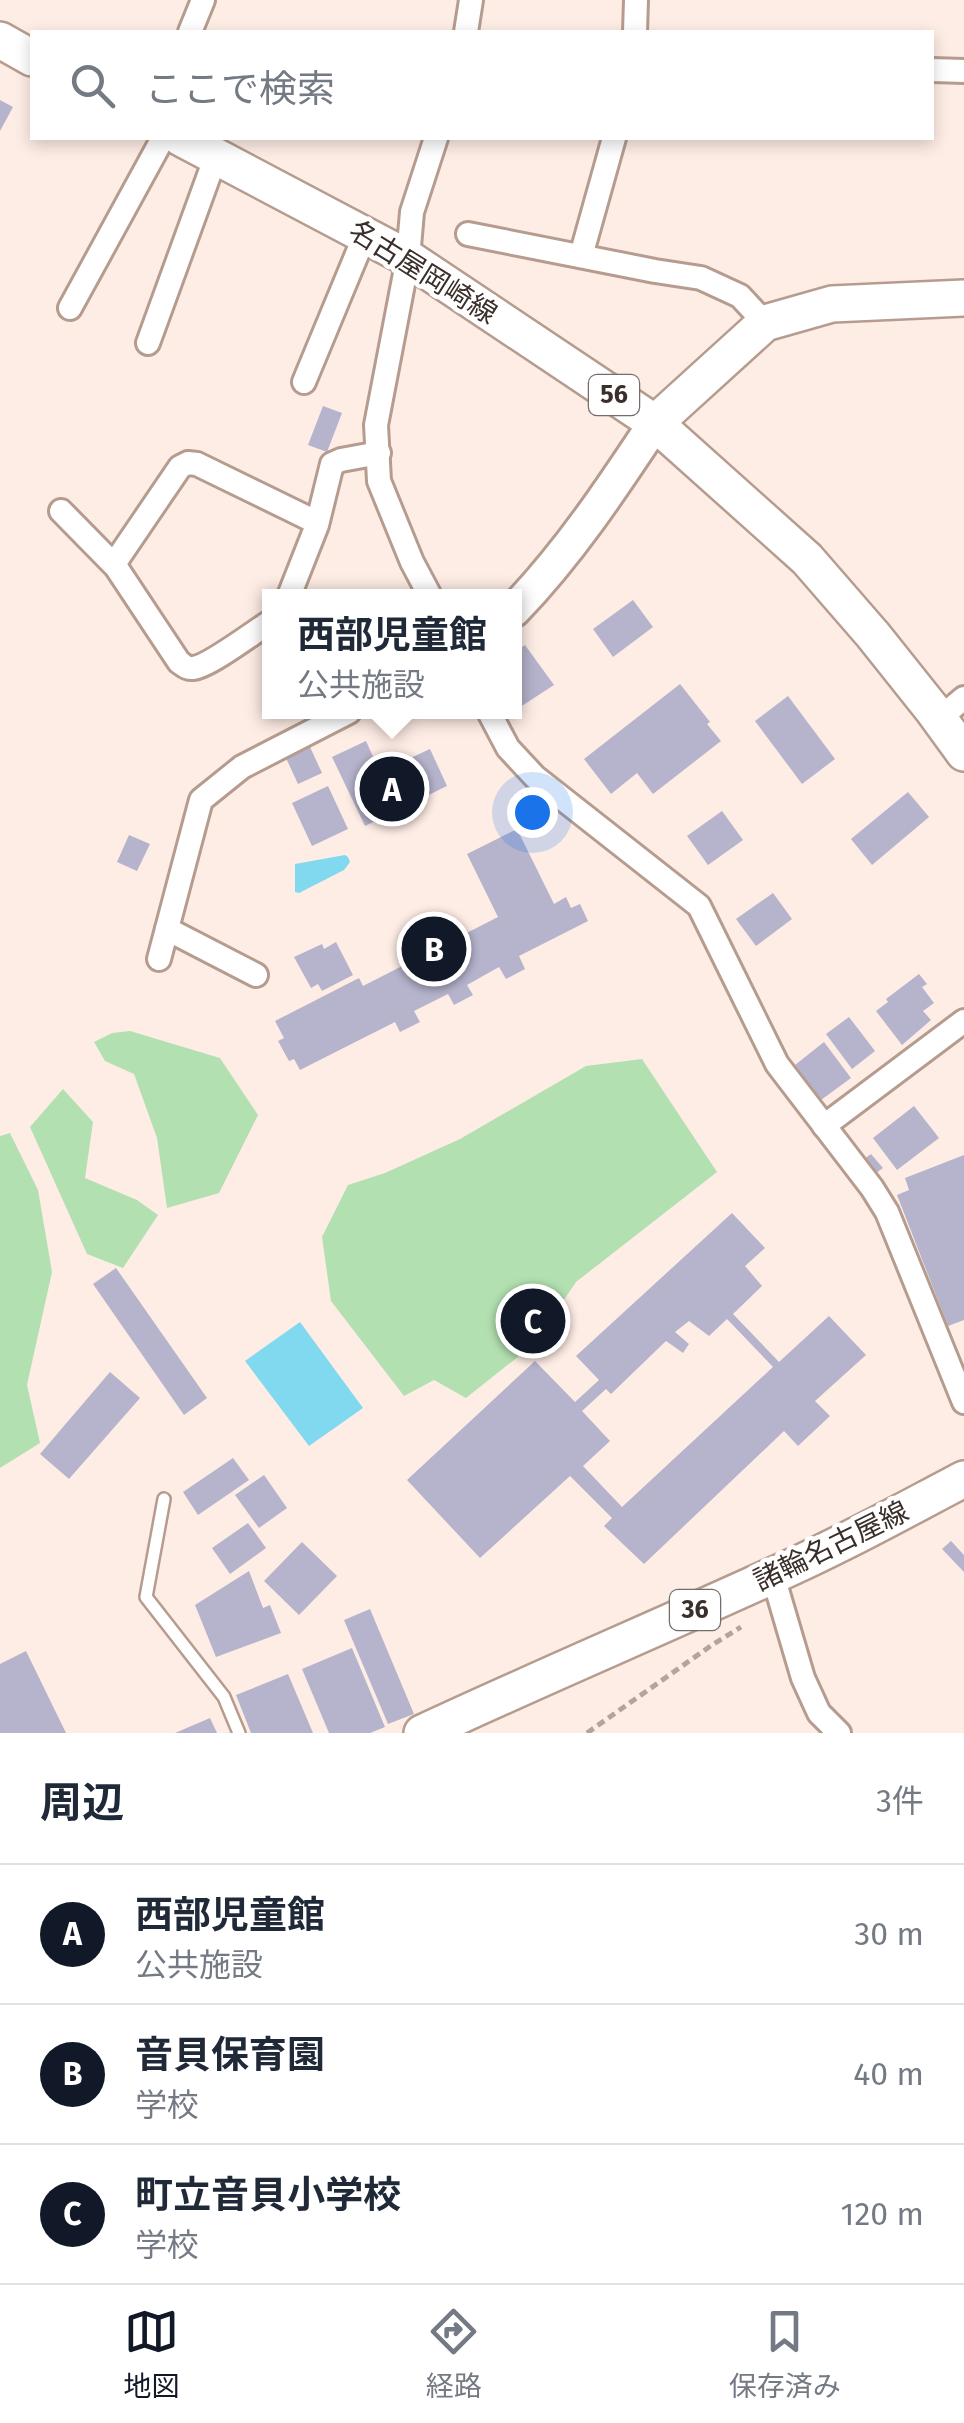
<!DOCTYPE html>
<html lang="ja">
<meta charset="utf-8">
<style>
:root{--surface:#fff;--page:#f6f6f7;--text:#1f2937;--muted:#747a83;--line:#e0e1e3;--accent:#111827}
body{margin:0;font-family:"Fira Sans","Noto Sans JP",sans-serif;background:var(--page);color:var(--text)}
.you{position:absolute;left:532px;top:812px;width:35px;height:35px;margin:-25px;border:8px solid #fff;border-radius:50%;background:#1a73e8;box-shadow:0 0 0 15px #1a73e833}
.badge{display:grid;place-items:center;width:65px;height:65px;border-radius:50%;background:var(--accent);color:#fff;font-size:32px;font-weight:700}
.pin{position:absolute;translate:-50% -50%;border:5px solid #fff;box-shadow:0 2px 10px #0006}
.popup{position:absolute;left:262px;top:589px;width:260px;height:130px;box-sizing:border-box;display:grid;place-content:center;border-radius:0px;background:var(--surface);filter:drop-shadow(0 2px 8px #0005);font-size:32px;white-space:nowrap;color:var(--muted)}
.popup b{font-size:38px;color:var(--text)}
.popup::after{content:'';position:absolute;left:50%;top:100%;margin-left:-20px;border:20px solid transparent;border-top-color:var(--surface)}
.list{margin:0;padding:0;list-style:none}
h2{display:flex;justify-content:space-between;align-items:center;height:130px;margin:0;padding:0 40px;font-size:42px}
h2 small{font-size:32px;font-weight:400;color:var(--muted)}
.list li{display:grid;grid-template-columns:65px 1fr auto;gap:30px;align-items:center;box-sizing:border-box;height:140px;padding:0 40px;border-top:2px solid var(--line)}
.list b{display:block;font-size:38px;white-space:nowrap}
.list p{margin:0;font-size:32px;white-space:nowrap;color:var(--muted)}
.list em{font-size:32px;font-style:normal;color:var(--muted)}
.icon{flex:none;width:55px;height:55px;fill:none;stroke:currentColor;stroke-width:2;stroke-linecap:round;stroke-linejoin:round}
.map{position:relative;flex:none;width:964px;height:1733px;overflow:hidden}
.search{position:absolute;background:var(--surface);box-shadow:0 5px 15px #0003;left:30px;right:30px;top:30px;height:110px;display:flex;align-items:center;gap:25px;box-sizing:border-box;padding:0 35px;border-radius:0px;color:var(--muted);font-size:38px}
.sheet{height:550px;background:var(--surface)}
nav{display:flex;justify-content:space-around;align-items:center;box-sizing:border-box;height:140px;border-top:2px solid var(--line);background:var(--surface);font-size:28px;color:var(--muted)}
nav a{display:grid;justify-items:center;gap:5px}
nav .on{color:var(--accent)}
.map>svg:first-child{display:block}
.green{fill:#b3e0b1}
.water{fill:#81d9f0}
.building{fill:#b6b3cd;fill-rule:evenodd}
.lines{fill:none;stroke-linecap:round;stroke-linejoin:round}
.lane-casing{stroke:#b69c8f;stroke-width:16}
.street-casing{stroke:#b69c8f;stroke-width:28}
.secondary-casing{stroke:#b69c8f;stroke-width:38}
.primary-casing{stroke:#b69c8f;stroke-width:40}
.path{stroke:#b3a59e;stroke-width:5;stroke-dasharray:8 5;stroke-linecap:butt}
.lane{stroke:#fff;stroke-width:11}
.street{stroke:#fff;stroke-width:22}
.secondary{stroke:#fff;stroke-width:32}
.primary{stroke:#fff;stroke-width:35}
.labels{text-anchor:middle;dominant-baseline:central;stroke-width:9;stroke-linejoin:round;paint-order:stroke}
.shield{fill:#fff;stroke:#756d6a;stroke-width:2.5}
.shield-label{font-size:25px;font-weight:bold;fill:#3a2f2a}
.street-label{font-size:28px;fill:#3a2f2a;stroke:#fff}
</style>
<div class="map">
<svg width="964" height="1733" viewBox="0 0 964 1733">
<rect width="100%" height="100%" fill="#feede5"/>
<!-- green -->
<g class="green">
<path d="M130 1031 220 1058 258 1115 219 1193 167 1208 157 1138 134 1074 105 1061 94 1042 112 1033Z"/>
<path d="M642 1059 717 1172 576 1282 557 1310 548 1333 466 1398 434 1380 404 1396 331 1301 322 1237 348 1185 385 1173 460 1139 586 1066Z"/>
<path d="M63 1089 93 1122 85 1178 137 1200 158 1215 123 1268 87 1254 30 1127Z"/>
<path d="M10 1133 38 1190 52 1272 27 1385 40 1443 0 1468V1136Z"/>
</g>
<!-- water -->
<g class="water">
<path d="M345 855 348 857 350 862 344 870 299 893 295 892V864Z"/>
<path d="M300 1322 363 1408 309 1446 245 1361Z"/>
</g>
<!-- building -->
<g class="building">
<path d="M0 100 13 107 0 131Z"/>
<path d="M323 406 342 413 327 452 308 445Z"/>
<path d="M633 600 653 627 613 657 593 629Z"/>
<path d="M525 645 554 685 514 711V652Z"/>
<path d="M680 684 710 722 707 724 721 741 653 794 637 773 611 794 584 759Z"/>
<path d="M788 696 835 759 802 784 755 721Z"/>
<path d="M366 741 380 772 430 749 447 786 365 826 332 757Z"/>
<path d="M310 747 322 773 298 784 286 758Z"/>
<path d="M328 786 348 829 312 846 292 803Z"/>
<path d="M908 792 929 817 872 865 851 839Z"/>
<path d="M722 811 743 840 708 865 687 836Z"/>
<path d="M517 829 554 904 566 897 571 908 580 904 588 921 519 956 525 969 506 979 499 967 467 985 473 995 454 1005 448 994 414 1011 420 1022 400 1032 395 1022 300 1070 294 1059 289 1061 278 1041 284 1038 275 1021 359 978 363 986 498 917 467 854Z"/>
<path d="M129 835 150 844 137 871 117 862Z"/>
<path d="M773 893 792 919 756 946 736 919Z"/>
<path d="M336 942 353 975 322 991 318 984 311 988 294 957 322 944 324 949Z"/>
<path d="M919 974 927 984 922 987 934 1003 923 1011 931 1020 902 1045 876 1011 888 1002 886 999Z"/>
<path d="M849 1017 875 1051 852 1069 826 1034Z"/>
<path d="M824 1042 851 1078 821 1100 795 1065Z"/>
<path d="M914 1106 939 1138 897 1170 873 1138Z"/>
<path d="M871 1154 883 1168 876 1173 864 1159Z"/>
<path d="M964 1155V1320L948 1326 897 1195 909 1190 905 1178Z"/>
<path d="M732 1213 765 1248 745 1266 762 1286 733 1314 779 1362 829 1316 866 1355 815 1401 830 1416 798 1446 784 1431 644 1564 604 1526 612 1518 570 1476 480 1558 407 1480 535 1361 575 1402 599 1380 576 1356ZM727 1319 773 1367 622 1507 583 1466 610 1441 582 1411 606 1389 611 1394 666 1341 683 1353 689 1344 675 1332 689 1321 709 1336Z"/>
<path d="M116 1268 207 1398 184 1415 93 1284Z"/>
<path d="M110 1372 140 1398 69 1479 40 1454Z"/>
<path d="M233 1458 249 1480 198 1515 183 1492Z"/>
<path d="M264 1475 287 1508 259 1528 235 1495Z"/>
<path d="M248 1523 266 1548 230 1574 212 1548Z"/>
<path d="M951 1541 964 1555V1572L942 1549Z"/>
<path d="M302 1542 337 1576 299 1615 264 1581Z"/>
<path d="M249 1571 263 1608 270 1605 281 1633 216 1657 195 1605Z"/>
<path d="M370 1609 414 1714 388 1724 344 1620Z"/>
<path d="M352 1648 385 1727 370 1733H329L302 1669Z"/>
<path d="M26 1651 66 1733H0V1664Z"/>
<path d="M288 1674 313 1733H251L236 1695Z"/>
<path d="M210 1718 217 1733H175Z"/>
</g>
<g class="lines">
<defs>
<path id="lane" d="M164 1499 146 1597 224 1697 239 1733"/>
<g id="street">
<path d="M190 32 203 0"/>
<path d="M466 32 471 0"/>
<path d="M635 32 636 0"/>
<path d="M932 70 964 71"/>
<path d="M468 234 655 271 701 278 740 296 765 323"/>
<path d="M581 256 614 138"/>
<path d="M70 308 163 138"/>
<path d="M148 343 216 156"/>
<path d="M304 382 365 235"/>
<path d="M61 511 116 567 179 662C184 665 186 669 193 668 208 667 254 632 270 622"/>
<path d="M114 564 180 467 188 463 197 464 316 522"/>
<path d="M289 596 317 525 332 464 341 460 379 453"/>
<path d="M430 596 412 562 379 481 376 425 408 258 412 212 436 138"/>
<path d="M489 712 508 748 535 777 699 906 777 1064 872 1188 887 1212 964 1402"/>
<path d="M939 719 964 698"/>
<path d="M167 929 256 975"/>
<path d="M159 959 201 800 242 767 349 712"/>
<path d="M824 1126 964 1021"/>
<path d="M773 1576 803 1678 819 1713 839 1733"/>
</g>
<path id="secondary" d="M514 610C569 553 612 488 655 423"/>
<g id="primary">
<path d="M0 40 32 58"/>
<path d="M181 138 408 258 655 423 807 559 873 635 932 709 964 753"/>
<path d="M655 423 765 323 832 304 964 298"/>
<path d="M422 1733C538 1679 656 1629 772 1576 838 1547 901 1512 964 1479"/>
</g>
</defs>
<!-- lane casing -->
<use href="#lane" class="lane-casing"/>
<!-- street casing -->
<use href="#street" class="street-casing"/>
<!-- secondary casing -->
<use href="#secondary" class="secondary-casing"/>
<!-- primary casing -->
<use href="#primary" class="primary-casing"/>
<!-- path -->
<path class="path" d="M587 1733 712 1645 741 1627"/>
<!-- lane -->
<use href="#lane" class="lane"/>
<!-- street -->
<use href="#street" class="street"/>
<!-- secondary -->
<use href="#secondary" class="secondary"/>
<!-- primary -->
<use href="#primary" class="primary"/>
</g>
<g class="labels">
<!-- shield labels -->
<g class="shield">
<rect x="589" y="375" width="50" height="40" rx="8"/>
<rect x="670" y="1590" width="50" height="40" rx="8"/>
</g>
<g class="shield-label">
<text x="614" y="395">56</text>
<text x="695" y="1610">36</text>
</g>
<!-- street labels -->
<g class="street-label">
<text transform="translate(423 272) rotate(32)">名古屋岡崎線</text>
<text transform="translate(831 1546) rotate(-26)">諸輪名古屋線</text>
</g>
</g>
</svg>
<div class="you"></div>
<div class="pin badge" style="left:392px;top:789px">A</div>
<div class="popup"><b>西部児童館</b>公共施設</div>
<div class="pin badge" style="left:434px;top:949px">B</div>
<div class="pin badge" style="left:533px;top:1321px">C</div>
<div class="search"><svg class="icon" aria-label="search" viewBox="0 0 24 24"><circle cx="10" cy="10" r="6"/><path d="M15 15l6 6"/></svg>ここで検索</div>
</div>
<section class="sheet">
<h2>周辺<small>3件</small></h2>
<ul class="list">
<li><span class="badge">A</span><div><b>西部児童館</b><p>公共施設</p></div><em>30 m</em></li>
<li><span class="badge">B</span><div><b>音貝保育園</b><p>学校</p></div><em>40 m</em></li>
<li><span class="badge">C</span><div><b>町立音貝小学校</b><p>学校</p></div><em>120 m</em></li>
</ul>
</section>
<nav>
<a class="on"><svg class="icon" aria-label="map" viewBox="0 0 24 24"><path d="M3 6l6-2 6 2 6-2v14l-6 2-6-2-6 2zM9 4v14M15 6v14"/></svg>地図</a>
<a><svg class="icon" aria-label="directions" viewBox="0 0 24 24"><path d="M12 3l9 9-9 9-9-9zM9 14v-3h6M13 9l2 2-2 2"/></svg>経路</a>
<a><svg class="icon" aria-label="saved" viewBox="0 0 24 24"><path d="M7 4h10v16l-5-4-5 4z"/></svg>保存済み</a>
</nav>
